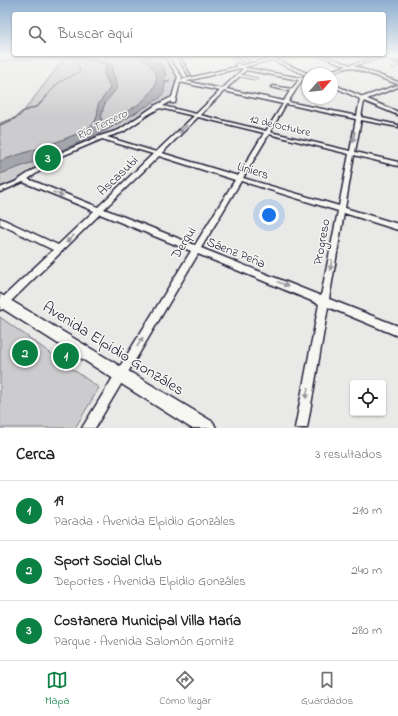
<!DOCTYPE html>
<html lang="es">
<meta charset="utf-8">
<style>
:root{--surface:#fff;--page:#f2f2f2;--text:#222;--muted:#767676;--line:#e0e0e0;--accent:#0b8043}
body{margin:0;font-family:"Indie Flower",sans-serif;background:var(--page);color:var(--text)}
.controls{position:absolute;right:12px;bottom:12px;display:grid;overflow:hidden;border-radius:4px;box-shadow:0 1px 3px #0004}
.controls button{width:36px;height:36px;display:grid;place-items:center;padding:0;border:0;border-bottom:1px solid var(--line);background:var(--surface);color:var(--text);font:20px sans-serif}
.compass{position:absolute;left:302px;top:68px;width:36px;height:36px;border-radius:50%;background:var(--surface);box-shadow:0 1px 3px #0004;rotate:63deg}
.you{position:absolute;left:269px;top:215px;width:14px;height:14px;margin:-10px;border:3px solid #fff;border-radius:50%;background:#1a73e8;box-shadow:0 0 0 6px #1a73e833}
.badge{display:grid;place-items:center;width:26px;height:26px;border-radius:50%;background:var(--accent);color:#fff;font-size:13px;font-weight:700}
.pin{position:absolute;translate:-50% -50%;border:2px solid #fff;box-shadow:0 1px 4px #0006}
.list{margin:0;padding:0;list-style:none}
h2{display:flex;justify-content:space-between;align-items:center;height:52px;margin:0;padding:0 16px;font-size:17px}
h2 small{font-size:13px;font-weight:400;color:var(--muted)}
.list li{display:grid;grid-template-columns:26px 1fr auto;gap:12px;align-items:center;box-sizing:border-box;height:60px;padding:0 16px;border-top:1px solid var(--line)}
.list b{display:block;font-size:15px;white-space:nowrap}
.list p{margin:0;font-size:13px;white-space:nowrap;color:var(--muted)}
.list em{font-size:13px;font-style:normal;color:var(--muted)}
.icon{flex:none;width:22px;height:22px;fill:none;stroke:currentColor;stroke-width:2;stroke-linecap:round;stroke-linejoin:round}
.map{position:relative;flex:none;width:398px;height:428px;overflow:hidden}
.search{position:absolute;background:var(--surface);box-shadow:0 1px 3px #0004;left:12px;right:12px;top:12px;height:44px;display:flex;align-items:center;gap:10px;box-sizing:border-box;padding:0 14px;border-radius:4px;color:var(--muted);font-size:15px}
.sheet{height:232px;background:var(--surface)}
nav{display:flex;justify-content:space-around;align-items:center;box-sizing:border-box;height:56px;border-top:1px solid var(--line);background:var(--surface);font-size:11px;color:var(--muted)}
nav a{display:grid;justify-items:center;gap:2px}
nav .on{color:var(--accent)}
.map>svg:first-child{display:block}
.green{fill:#ccccce;stroke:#777784}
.water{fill:#a5a5ac;stroke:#71717f}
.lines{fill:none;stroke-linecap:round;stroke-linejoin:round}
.stream-far1{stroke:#71717f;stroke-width:1}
.stream{stroke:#71717f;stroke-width:1.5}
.lane-casing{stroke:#22223b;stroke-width:3.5}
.street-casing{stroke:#22223b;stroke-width:3}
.secondary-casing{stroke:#22223b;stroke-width:3}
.lane{stroke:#f6f6f2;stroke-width:2}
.street{fill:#f6f6f2;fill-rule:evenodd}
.secondary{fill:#f6f6f2;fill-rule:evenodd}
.oneway{fill:#9797a0}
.labels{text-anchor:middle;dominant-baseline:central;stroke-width:3;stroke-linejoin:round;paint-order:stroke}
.far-street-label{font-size:11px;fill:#22223b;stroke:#f6f6f2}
.far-water-label{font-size:12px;font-style:italic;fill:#565668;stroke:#f6f6f2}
.street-label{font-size:13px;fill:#22223b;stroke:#f6f6f2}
.near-street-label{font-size:16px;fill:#22223b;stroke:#f6f6f2}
</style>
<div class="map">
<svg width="398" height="428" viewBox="0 0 398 428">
<rect width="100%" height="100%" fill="#e9e9e7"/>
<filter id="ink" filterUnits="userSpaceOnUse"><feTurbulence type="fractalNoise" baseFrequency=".025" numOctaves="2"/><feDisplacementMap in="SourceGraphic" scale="8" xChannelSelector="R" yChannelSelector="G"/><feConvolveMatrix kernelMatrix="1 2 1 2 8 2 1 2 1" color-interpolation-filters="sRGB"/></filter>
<g filter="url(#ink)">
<!-- green -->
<g class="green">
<path d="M0 56H66L69 58 92 60 106 66 107 69 104 71 110 88 98 105C98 111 98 117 94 123 83 136 19 154 0 161V123L20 116 63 60H13L0 62Z"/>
<path d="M112 56C119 56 129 54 137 56 190 72 124 126 102 121 99 107 108 101 114 92 116 89 117 85 117 82L105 60 111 58Z"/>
<path d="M148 56H165L178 77 174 95 171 99 119 130 60 153 15 181 0 188V174L39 160 107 130 160 98 165 83 170 80 164 81 166 74 161 64Z"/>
<path d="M0 317 99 388 75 428H0Z"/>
</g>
<!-- water -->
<path class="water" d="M66 56H85L102 59 112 56 110 59 105 60 110 63 113 67 112 71 117 82V88L105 101 101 119 102 121C112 123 121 116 128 111 154 96 173 72 135 56 139 56 145 55 149 56 160 60 168 69 164 81L170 82 165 83 164 93 160 98 107 130 39 160 0 174V161C19 154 84 136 94 123 98 117 98 111 98 105L110 88 104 73 107 67C95 55 78 64 66 56Z"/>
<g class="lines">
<!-- stream-far1 -->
<g class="stream-far1">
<path d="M0 62 23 56"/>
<path d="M46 97 58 83 79 72 80 69 77 64 80 61"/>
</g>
<!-- stream -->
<path class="stream" d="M0 125 14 119 22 112 38 106 47 96"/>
<defs>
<g id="lane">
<path d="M393 67 398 65"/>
<path d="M238 75 256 79"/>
</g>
<g id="street">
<path d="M165 56H167L182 77 181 80 222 89 243 69 235 65 236 63 246 68 301 78 308 76 263 56H267L309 74 308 78 302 80 288 102 357 116 360 99 332 86V84L363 97 398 85V87L367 99 398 112V115L364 101 361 117 398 125V127L361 120 355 152 398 162V166L354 155 345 208 398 224V230L344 213 329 299 398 326V336L328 307 307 428H295L319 304 198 254 95 428H82L191 251 100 214 3 309 0 310V300L53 250 0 224V218L58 245 94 211 23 182 0 192V188L15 182 58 154 100 136 119 130 156 105 172 97 178 77ZM246 70 299 80 292 89 273 86 271 87 290 91 284 101 226 89ZM180 82 220 91 196 114 163 106 171 101V103H175ZM224 91 283 104 266 131 200 115ZM286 104 356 119 350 151 270 132ZM160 108 194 116 156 152 107 137 123 132 149 114ZM198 117 264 133 238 176 162 153ZM269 134 349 154 339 206 243 178ZM102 139 153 154 98 207 28 179 62 156ZM159 156 235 180 195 245 104 209ZM241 181 338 211 321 296 201 248Z"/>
<path d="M177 56H179L191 76H189Z"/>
<path d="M233 56H237L250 62 247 63Z"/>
<path d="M321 56H325L350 65 381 56H386L398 60V62L383 57 354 66 398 82V84L350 67 325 74H319L347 66Z"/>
</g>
<g id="secondary">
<path d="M282 56H288L179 83 176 81Z"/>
<path d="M0 294 213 422 216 428H191L0 307Z"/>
</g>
</defs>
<!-- lane casing -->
<use href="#lane" class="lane-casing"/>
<!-- street casing -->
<use href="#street" class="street-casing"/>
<!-- secondary casing -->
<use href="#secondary" class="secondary-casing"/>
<!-- lane -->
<use href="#lane" class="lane"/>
<!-- street -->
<use href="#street" class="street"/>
<!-- secondary -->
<use href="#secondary" class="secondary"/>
</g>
<!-- one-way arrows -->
<defs><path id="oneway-solid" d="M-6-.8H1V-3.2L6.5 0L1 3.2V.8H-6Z"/></defs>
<g class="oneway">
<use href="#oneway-solid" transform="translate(183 129) rotate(136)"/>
<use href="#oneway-solid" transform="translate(354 137) rotate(100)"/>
<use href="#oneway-solid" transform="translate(58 194) rotate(22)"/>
<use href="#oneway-solid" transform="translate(70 239) rotate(136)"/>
<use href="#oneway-solid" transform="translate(331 265) rotate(100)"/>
<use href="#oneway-solid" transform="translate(283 284) rotate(22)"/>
<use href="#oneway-solid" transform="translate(140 342) rotate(-59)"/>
<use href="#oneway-solid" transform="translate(307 393) rotate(101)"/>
</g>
</g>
<!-- sky -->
<linearGradient id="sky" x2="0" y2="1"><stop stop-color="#8daed0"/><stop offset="0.48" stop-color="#f5f5f4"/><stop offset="1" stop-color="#f5f5f4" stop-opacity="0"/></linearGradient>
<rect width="398" height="116" fill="url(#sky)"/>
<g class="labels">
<!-- far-street labels -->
<g class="far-street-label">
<text transform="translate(280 126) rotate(13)">12 de Octubre</text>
</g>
<!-- far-water labels -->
<g class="far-water-label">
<text transform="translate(102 125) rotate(-26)">Río Tercero</text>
</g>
<!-- street labels -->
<g class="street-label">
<text transform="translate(253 171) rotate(17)">Liniers</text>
<text transform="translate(118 176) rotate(-44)">Ascasubi</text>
<text transform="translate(322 242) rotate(-80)">Progreso</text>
<text transform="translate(184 243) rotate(-58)">Derqui</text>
<text transform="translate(236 253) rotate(22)">Sáenz Peña</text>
</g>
<!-- near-street labels -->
<g class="near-street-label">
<text transform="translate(113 349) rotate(32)">Avenida Elpidio Gonzáles</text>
</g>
</g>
</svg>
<div class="controls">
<button><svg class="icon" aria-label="locate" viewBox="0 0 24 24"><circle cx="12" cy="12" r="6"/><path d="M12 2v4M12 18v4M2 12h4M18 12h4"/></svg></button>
</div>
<svg class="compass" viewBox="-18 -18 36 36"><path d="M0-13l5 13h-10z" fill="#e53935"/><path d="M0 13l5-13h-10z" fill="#767676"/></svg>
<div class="you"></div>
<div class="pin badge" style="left:66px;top:356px">1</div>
<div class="pin badge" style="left:25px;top:353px">2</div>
<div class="pin badge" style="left:48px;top:158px">3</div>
<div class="search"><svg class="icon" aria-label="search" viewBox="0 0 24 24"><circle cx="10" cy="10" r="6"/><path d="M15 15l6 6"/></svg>Buscar aquí</div>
</div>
<section class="sheet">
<h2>Cerca<small>3 resultados</small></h2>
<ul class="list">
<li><span class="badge">1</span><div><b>19</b><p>Parada · Avenida Elpidio Gonzáles</p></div><em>210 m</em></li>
<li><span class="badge">2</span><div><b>Sport Social Club</b><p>Deportes · Avenida Elpidio Gonzáles</p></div><em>240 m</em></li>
<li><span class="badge">3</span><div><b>Costanera Municipal Villa María</b><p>Parque · Avenida Salomón Gornitz</p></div><em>280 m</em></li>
</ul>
</section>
<nav>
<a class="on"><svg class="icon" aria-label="map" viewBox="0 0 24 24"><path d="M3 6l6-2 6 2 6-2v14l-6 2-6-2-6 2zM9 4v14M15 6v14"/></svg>Mapa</a>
<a><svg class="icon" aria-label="directions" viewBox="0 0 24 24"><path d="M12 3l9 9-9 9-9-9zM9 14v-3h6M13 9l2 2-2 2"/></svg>Cómo llegar</a>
<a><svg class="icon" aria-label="saved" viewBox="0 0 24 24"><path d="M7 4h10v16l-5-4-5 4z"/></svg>Guardados</a>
</nav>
